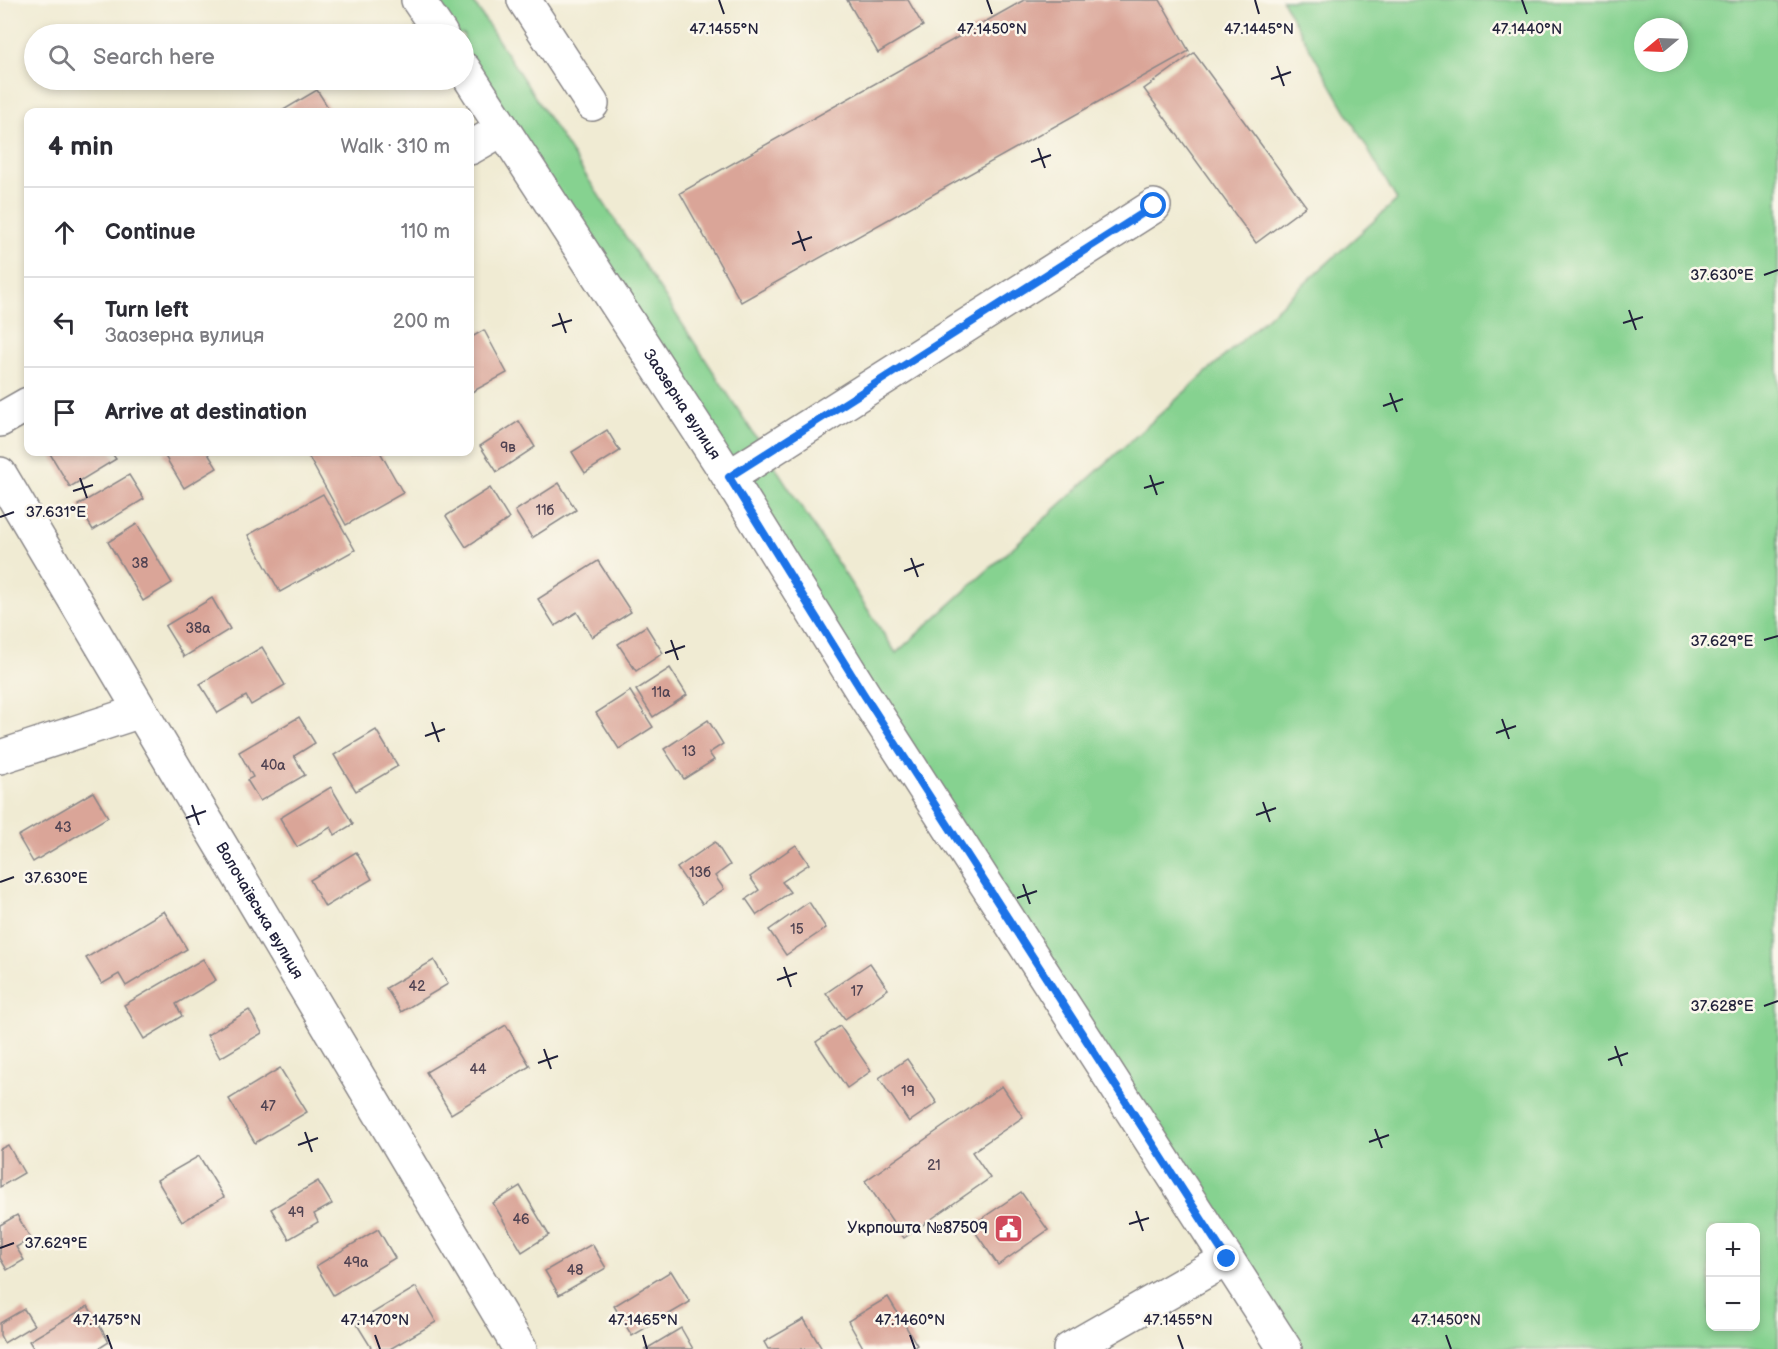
<!DOCTYPE html>
<meta charset="utf-8">
<style>
:root{--surface:#fff;--page:#f2f2f3;--text:#2b2b33;--muted:#7c7c81;--line:#e1e1e2}
body{margin:0;font-family:"Balsamiq Sans",sans-serif;background:var(--page);color:var(--text)}
.controls{position:absolute;right:18px;bottom:18px;display:grid;overflow:hidden;border-radius:12px;box-shadow:0 3px 9px #0003}
.controls button{width:54px;height:54px;display:grid;place-items:center;padding:0;border:0;border-bottom:2px solid var(--line);background:var(--surface);color:var(--text);font:30px sans-serif}
.compass{position:absolute;left:1634px;top:18px;width:54px;height:54px;border-radius:50%;background:var(--surface);box-shadow:0 3px 9px #0003;rotate:251deg}
.stop{position:absolute;width:18px;height:18px;margin:-14px;border:4px solid #1a73e8;border-radius:50%;background:#fff}
.stop.end{background:#1a73e8;border-color:#fff;box-shadow:0 2px 6px #0008}
.list{margin:0;padding:0;list-style:none}
h2{display:flex;justify-content:space-between;align-items:center;height:78px;margin:0;padding:0 24px;font-size:26px}
h2 small{font-size:20px;font-weight:400;color:var(--muted)}
.list li{display:grid;grid-template-columns:39px 1fr auto;gap:18px;align-items:center;box-sizing:border-box;height:90px;padding:0 24px;border-top:2px solid var(--line)}
.list b{display:block;font-size:22px;white-space:nowrap}
.list p{margin:0;font-size:20px;white-space:nowrap;color:var(--muted)}
.list em{font-size:20px;font-style:normal;color:var(--muted)}
.icon{flex:none;width:33px;height:33px;fill:none;stroke:currentColor;stroke-width:2;stroke-linecap:round;stroke-linejoin:round}
.map{position:relative;flex:none;width:1778px;height:1349px;overflow:hidden}
.search{position:absolute;background:var(--surface);box-shadow:0 3px 9px #0003;left:24px;top:24px;width:450px;height:66px;display:flex;align-items:center;gap:15px;box-sizing:border-box;padding:0 21px;border-radius:33px;color:var(--muted);font-size:22px}
.panel{position:absolute;background:var(--surface);box-shadow:0 3px 9px #0003;left:24px;top:108px;width:450px;height:348px;border-radius:12px}
.map>svg:first-child{display:block}
.green{fill:#86d290;stroke:#547a66;stroke-width:1.5;fill-rule:evenodd}
.building{fill:#daa598}
.lines{fill:none;stroke-linecap:round;stroke-linejoin:round}
.minor-casing{stroke:#898687;stroke-width:36}
.minor{stroke:#fff;stroke-width:33}
.route{stroke:#1a73e8;stroke-width:8}
.ticks{fill:none;stroke:#22223b;stroke-width:2}
.labels{text-anchor:middle;dominant-baseline:central;stroke-width:5;stroke-linejoin:round;paint-order:stroke}
.number-label{font-size:14px;fill:#504352}
.street-label{font-size:16px;fill:#22223b;stroke:#fbf7ec}
.poi-label{font-size:16px;fill:#22223b;stroke:#fbf7ec;text-anchor:end}
.ticks-label{font-size:15px;text-anchor:middle;fill:#22223b;stroke:#fbf7ec;stroke-width:5;stroke-linejoin:round;paint-order:stroke}
</style>
<div class="map">
<svg width="1778" height="1349" viewBox="0 0 1778 1349">
<rect width="100%" height="100%" fill="#fbf7ec"/>
<filter id="ink" filterUnits="userSpaceOnUse"><feTurbulence type="fractalNoise" baseFrequency=".0167" numOctaves="2"/><feDisplacementMap in="SourceGraphic" scale="12" xChannelSelector="R" yChannelSelector="G"/><feConvolveMatrix kernelMatrix="1 2 1 2 8 2 1 2 1" color-interpolation-filters="sRGB"/></filter>
<filter id="wash" filterUnits="userSpaceOnUse"><feTurbulence type="fractalNoise" baseFrequency=".008" numOctaves="4" result="noise"/><feDisplacementMap in="SourceGraphic" scale="24" xChannelSelector="R" yChannelSelector="G"/><feGaussianBlur stdDeviation="1.35" result="paint"/><feColorMatrix in="noise" values="0 0 0 0 0 0 0 0 0 0 0 0 0 0 0 0 0 1.4 0 .05"/><feComposite in="paint" operator="in"/></filter>
<g filter="url(#wash)">
<rect width="100%" height="100%" fill="#f0ebd3"/>
<!-- green -->
<path class="green" d="M418 0H472L896 653 1397 200 1282 0H1778V1349H1285L464 69V34H441ZM1643 27H1679V63H1643ZM1710 1228H1756V1326H1710Z"/>
<g id="blocks">
<!-- building -->
<g class="building">
<path d="M847 0H908L923 26 878 53Z"/>
<path d="M1024 0H1160L1189 51 741 302 680 193Z"/>
<path d="M1194 53 1306 206 1256 243 1144 89Z"/>
<path d="M317 90 331 112H280Z"/>
<path d="M484 330 507 373 470 393V338Z"/>
<path d="M519 421 535 447 497 472 480 446Z"/>
<path d="M607 430 620 451 585 473 572 452Z"/>
<path d="M49 452H111L116 459 70 487Z"/>
<path d="M166 452H207L217 468 184 488 163 453Z"/>
<path d="M306 452H380L403 493 346 525Z"/>
<path d="M129 475 144 499 93 530 78 505Z"/>
<path d="M559 483 576 510 532 538 515 511Z"/>
<path d="M490 488 509 519 466 547 446 516Z"/>
<path d="M323 494 355 550 280 592 248 535Z"/>
<path d="M137 524 172 583 143 601 108 542Z"/>
<path d="M598 561 631 612 592 637 577 612 555 626 538 599Z"/>
<path d="M212 598 230 629 184 657 165 626Z"/>
<path d="M646 626 663 653 636 671 618 644Z"/>
<path d="M262 647 285 685 251 705 246 696 218 713 200 684Z"/>
<path d="M670 668 687 695 653 717 636 690Z"/>
<path d="M630 691 653 727 619 749 596 713Z"/>
<path d="M299 717 315 743 294 756 305 775 260 801 247 780 253 777 239 752Z"/>
<path d="M708 720 723 744 709 753 714 760 684 779 664 749Z"/>
<path d="M376 730 398 766 356 791 334 755Z"/>
<path d="M331 787 353 824 335 835 331 827 297 847 280 818Z"/>
<path d="M93 792 108 817 33 862 18 836Z"/>
<path d="M715 842 730 865 715 876 724 889 702 904 677 868Z"/>
<path d="M796 845 809 864 782 882 790 892 757 915 746 899 759 890 750 877Z"/>
<path d="M356 852 372 879 325 907 310 880Z"/>
<path d="M809 902 826 928 786 955 769 930Z"/>
<path d="M164 911 187 949 126 986 119 974 102 984 86 958Z"/>
<path d="M203 959 216 980 176 1004 182 1016 144 1039 124 1005Z"/>
<path d="M434 960 448 984 401 1012 386 988Z"/>
<path d="M870 963 888 989 845 1019 826 993Z"/>
<path d="M249 1010 262 1033 220 1058 207 1035Z"/>
<path d="M506 1025 530 1066 451 1114 426 1072Z"/>
<path d="M840 1026 871 1071 847 1088 816 1042Z"/>
<path d="M907 1059 937 1103 909 1122 879 1078Z"/>
<path d="M280 1068 307 1112 255 1143 229 1099Z"/>
<path d="M1002 1086 1023 1117 972 1152 990 1178 904 1238 865 1181Z"/>
<path d="M8 1145 24 1173 0 1187V1149Z"/>
<path d="M199 1156 224 1197 182 1222 157 1180Z"/>
<path d="M318 1181 332 1204 314 1214 318 1222 289 1239 271 1209Z"/>
<path d="M520 1186 549 1235 522 1252 493 1203Z"/>
<path d="M1021 1192 1048 1230 998 1265 971 1226Z"/>
<path d="M17 1215 31 1239 16 1247 24 1260 7 1270 0 1258V1225Z"/>
<path d="M378 1229 395 1258 333 1295 316 1266Z"/>
<path d="M592 1244 606 1268 559 1295 545 1271Z"/>
<path d="M671 1271 690 1302 632 1336 614 1306Z"/>
<path d="M416 1287 436 1322 390 1349H372L356 1323Z"/>
<path d="M888 1297 917 1345 911 1349H864L848 1321Z"/>
<path d="M88 1306 109 1342 98 1349H34L29 1341Z"/>
<path d="M24 1309 34 1325 4 1343 0 1335V1323Z"/>
<path d="M804 1319 822 1349H768L764 1342Z"/>
<path d="M681 1328 693 1349H646Z"/>
</g>
</g>
</g>
<g filter="url(#ink)">
<use href="#blocks" fill-opacity="0" stroke="#898687" stroke-width="1.5"/>
<g class="lines">
<defs>
<g id="minor">
<path d="M418 0 441 34"/>
<path d="M524 0 592 104"/>
<path id="s1" d="M464 69 729 477 863 693 1285 1349"/>
<path d="M470 148 503 129"/>
<path d="M0 420 28 404"/>
<path id="s2" d="M0 474 520 1349"/>
<path d="M729 477 1154 206"/>
<path d="M0 757 141 711"/>
<path d="M1070 1349 1227 1259"/>
</g>
</defs>
<!-- minor casing -->
<use href="#minor" class="minor-casing"/>
<!-- minor -->
<use href="#minor" class="minor"/>
</g>
</g>
<g class="lines" filter="url(#ink)">
<!-- route -->
<path class="route" d="M1154 206 729 477 863 693 1227 1259"/>
</g>
<!-- ticks -->
<path class="ticks" d="M719 0 724 14M987 0 992 14M1255 0 1259 14M1522 0 1527 14M1277 66 1284 86M1271 79 1291 72M1038 148 1045 168M1031 162 1051 155M798 231 805 251M792 244 812 237M1764 275 1778 270M1629 310 1636 330M559 313 566 333M1623 323 1643 317M552 326 572 320M1390 393 1397 412M1383 406 1403 399M1150 475 1157 495M80 478 87 498M1144 488 1164 482M73 491 93 485M0 517 14 512M911 558 918 577M904 571 924 564M671 640 678 660M1764 640 1778 636M665 653 685 646M1502 719 1509 739M432 722 439 742M1496 733 1516 726M425 736 445 729M1263 802 1270 822M192 805 199 825M1256 815 1276 808M186 818 206 811M0 882 14 877M1023 884 1030 904M1017 898 1037 891M784 967 791 987M777 980 797 973M1764 1006 1778 1001M1615 1046 1622 1066M544 1049 551 1069M1608 1060 1628 1053M538 1063 558 1056M1375 1129 1382 1148M305 1132 312 1152M1369 1142 1389 1135M298 1145 318 1138M1136 1211 1143 1231M1129 1224 1149 1218M0 1248 14 1243M107 1335 112 1349M375 1335 380 1349M643 1335 647 1349M910 1335 915 1349M1178 1335 1183 1349M1446 1335 1451 1349"/>
<!-- icons -->
<defs>
<symbol id="civic-square" viewBox="-11 -11 22 22"><rect x="-9" y="-9" width="18" height="18" rx="4" fill="#d1495b" stroke="#fbf7ec"/><path d="M-.6-6.5H3V-4.5H.6V-3L4-1V1h2V6H-6V1h2V-1L-.6-3ZM-1.2 2.5V6h2.4V2.5Z" fill="#fff"/></symbol>
</defs>
<g fill-rule="evenodd">
<use href="#civic-square" x="992" y="1212" width="33" height="33"/>
</g>
<g class="labels">
<!-- number labels -->
<g class="number-label">
<text x="508" y="447">9в</text>
<text x="545" y="510">11б</text>
<text x="140" y="563">38</text>
<text x="198" y="628">38а</text>
<text x="661" y="692">11а</text>
<text x="689" y="751">13</text>
<text x="273" y="765">40а</text>
<text x="63" y="827">43</text>
<text x="700" y="872">13б</text>
<text x="797" y="929">15</text>
<text x="417" y="986">42</text>
<text x="857" y="991">17</text>
<text x="478" y="1069">44</text>
<text x="908" y="1091">19</text>
<text x="268" y="1106">47</text>
<text x="934" y="1165">21</text>
<text x="296" y="1212">49</text>
<text x="521" y="1219">46</text>
<text x="356" y="1262">49а</text>
<text x="575" y="1270">48</text>
</g>
<!-- street labels -->
<g class="street-label">
<text stroke="none"><textPath href="#s1" startOffset="400">Заозерна вулиця</textPath></text>
<text stroke="none"><textPath href="#s2" startOffset="508">Волочаївська вулиця</textPath></text>
</g>
<!-- poi labels -->
<g class="poi-label">
<text x="988" y="1228">Укрпошта №87509</text>
</g>
</g>
<g class="ticks-label">
<text x="1527" y="34">47.1440°N</text>
<text x="724" y="34">47.1455°N</text>
<text x="992" y="34">47.1450°N</text>
<text x="1259" y="34">47.1445°N</text>
<text x="1722" y="280">37.630°E</text>
<text x="56" y="517">37.631°E</text>
<text x="1722" y="646">37.629°E</text>
<text x="56" y="883">37.630°E</text>
<text x="1722" y="1011">37.628°E</text>
<text x="56" y="1248">37.629°E</text>
<text x="107" y="1325">47.1475°N</text>
<text x="375" y="1325">47.1470°N</text>
<text x="643" y="1325">47.1465°N</text>
<text x="910" y="1325">47.1460°N</text>
<text x="1178" y="1325">47.1455°N</text>
<text x="1446" y="1325">47.1450°N</text>
</g>
</svg>
<div class="controls">
<button>+</button>
<button>−</button>
</div>
<svg class="compass" viewBox="-18 -18 36 36"><path d="M0-13l5 13h-10z" fill="#e53935"/><path d="M0 13l5-13h-10z" fill="#7c7c81"/></svg>
<div class="stop" style="left:1154px;top:206px"></div>
<div class="stop end" style="left:1227px;top:1259px"></div>
<div class="search"><svg class="icon" aria-label="search" viewBox="0 0 24 24"><circle cx="10" cy="10" r="6"/><path d="M15 15l6 6"/></svg>Search here</div>
<section class="panel">
<h2>4 min<small>Walk · 310 m</small></h2>
<ul class="list">
<li><svg class="icon" aria-label="ahead" viewBox="0 0 24 24"><path d="M12 20V5M6 11l6-6 6 6"/></svg><div><b>Continue</b></div><em>110 m</em></li>
<li><svg class="icon" aria-label="left" viewBox="0 0 24 24"><path d="M17 20v-9H6M10 6l-5 5 5 5"/></svg><div><b>Turn left</b><p>Заозерна вулиця</p></div><em>200 m</em></li>
<li><svg class="icon" aria-label="arrive" viewBox="0 0 24 24"><path d="M6 21V4h12l-3 4 3 4H6"/></svg><div><b>Arrive at destination</b></div></li>
</ul>
</section>
</div>
